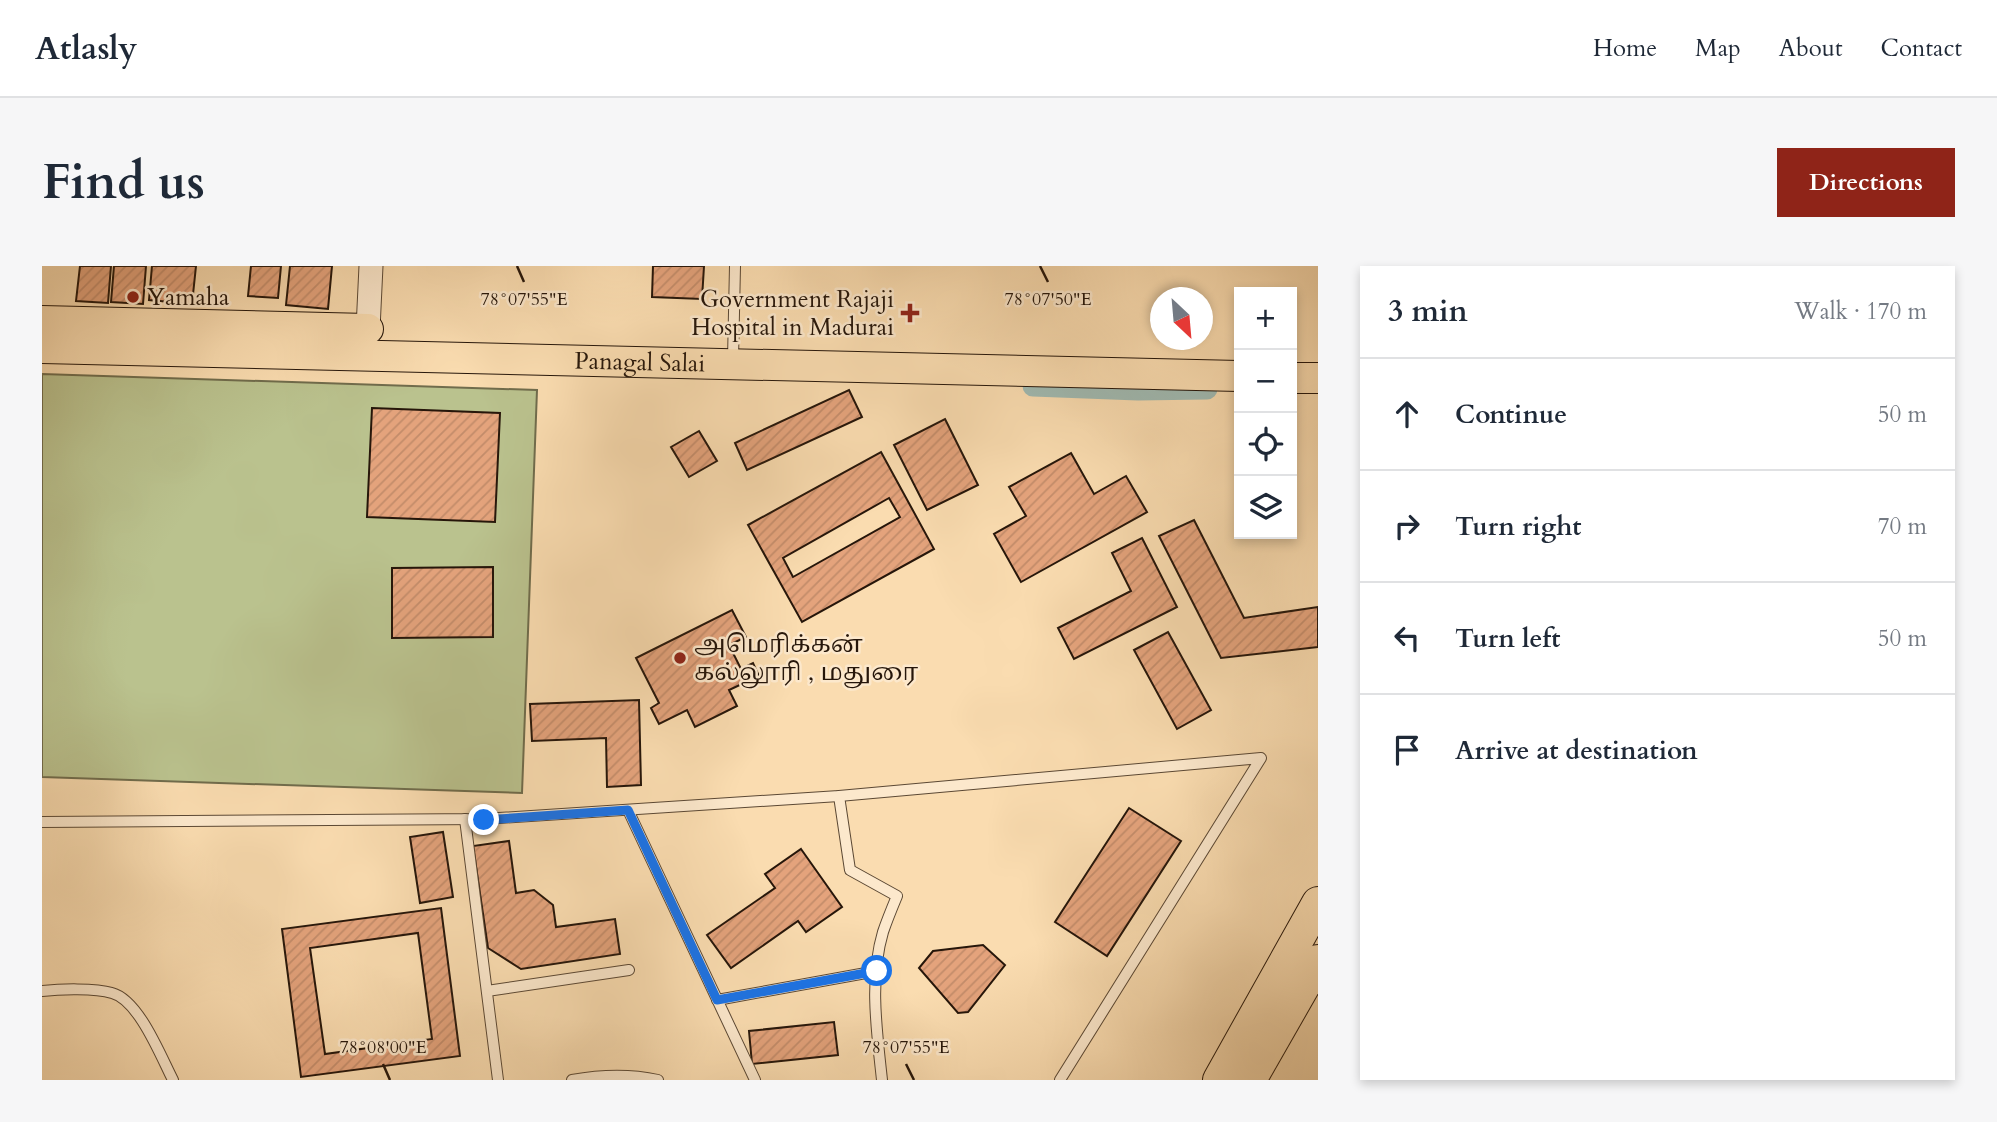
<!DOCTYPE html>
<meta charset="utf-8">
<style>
:root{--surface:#fff;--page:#f6f6f7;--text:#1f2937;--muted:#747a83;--line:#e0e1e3;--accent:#8f2418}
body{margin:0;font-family:Cardo,"Noto Serif Tamil",serif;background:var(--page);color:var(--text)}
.controls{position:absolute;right:21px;top:21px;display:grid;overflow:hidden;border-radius:0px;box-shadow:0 4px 10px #0003}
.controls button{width:63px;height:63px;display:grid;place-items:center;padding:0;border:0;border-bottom:2px solid var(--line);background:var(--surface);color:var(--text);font:35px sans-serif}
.compass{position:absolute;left:1108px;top:21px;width:63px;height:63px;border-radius:50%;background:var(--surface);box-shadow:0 4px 10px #0003;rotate:154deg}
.stop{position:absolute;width:21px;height:21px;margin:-16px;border:5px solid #1a73e8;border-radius:50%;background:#fff}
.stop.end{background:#1a73e8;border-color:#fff;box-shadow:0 2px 7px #0008}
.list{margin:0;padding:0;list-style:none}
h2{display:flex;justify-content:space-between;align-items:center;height:91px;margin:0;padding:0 28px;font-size:30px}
h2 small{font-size:23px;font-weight:400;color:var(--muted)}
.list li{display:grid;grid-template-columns:46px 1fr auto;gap:21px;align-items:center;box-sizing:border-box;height:112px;padding:0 28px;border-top:2px solid var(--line)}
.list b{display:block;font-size:26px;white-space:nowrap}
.list em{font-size:23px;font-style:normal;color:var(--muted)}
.icon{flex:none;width:38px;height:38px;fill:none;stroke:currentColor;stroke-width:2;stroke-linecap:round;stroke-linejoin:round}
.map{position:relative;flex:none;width:1276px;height:814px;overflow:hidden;border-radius:0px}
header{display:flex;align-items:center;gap:42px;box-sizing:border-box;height:98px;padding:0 35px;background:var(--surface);border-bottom:2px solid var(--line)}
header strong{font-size:33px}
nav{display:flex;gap:38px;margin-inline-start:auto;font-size:24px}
.intro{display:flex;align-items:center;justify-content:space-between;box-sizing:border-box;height:168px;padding:0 42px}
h1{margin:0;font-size:49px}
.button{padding:18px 32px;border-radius:0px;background:var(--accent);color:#fff;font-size:24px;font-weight:700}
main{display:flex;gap:42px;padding:0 42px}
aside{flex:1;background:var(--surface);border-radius:0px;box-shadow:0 4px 10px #0003}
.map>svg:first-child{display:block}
.pitch{fill:#bac28e;stroke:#706c4c;stroke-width:2}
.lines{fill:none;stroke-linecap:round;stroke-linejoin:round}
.canal{stroke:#a0bab2;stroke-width:21}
.building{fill:url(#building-hatch);stroke:#26160a;stroke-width:2;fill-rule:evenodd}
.service-casing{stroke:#5b4834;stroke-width:12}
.tertiary-casing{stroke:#5b4834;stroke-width:25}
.primary-casing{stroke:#26160a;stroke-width:32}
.trunk-casing{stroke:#26160a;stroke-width:34}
.service{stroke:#fce8cc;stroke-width:10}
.tertiary{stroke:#fce8cc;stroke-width:23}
.primary{stroke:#fadcb0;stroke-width:30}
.trunk{stroke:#fadcb0;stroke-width:32}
.route{stroke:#1a73e8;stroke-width:9}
.ticks{fill:none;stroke:#26160a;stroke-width:2.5}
.poi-dot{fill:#8f2418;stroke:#fce8cc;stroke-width:2.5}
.labels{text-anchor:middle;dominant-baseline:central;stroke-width:5;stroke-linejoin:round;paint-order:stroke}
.poi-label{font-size:24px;fill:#26160a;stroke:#fce8cc;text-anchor:start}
.street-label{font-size:24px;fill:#26160a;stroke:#fce8cc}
.ticks-label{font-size:18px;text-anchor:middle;fill:#26160a;stroke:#fce8cc;stroke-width:5;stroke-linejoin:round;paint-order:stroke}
</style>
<header>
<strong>Atlasly</strong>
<nav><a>Home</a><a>Map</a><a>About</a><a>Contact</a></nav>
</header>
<div class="intro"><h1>Find us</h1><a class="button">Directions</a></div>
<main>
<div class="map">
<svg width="1276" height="814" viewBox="0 0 1276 814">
<defs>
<pattern id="building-hatch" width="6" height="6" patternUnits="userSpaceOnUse" patternTransform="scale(1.75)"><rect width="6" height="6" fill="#e4a37c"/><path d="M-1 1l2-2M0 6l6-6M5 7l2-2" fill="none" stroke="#c38c6a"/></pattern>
</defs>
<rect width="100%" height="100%" fill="#fadcb0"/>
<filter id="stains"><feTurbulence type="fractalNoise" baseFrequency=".00286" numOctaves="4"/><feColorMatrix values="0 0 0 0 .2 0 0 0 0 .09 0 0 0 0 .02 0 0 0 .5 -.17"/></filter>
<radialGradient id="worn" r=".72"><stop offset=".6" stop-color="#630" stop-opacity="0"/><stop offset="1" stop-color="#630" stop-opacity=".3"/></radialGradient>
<!-- pitch -->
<path class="pitch" d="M0 108 495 124 480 527 0 511Z"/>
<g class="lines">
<!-- canal -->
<path class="canal" d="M991 120 1096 124 1165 123"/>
</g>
<!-- building -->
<g class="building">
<path d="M38 0H69L66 37 34 35Z"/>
<path d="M72 0H104L101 38 69 36Z"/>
<path d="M110 0H154L150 38 107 34Z"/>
<path d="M209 0H239L236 32 206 30Z"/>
<path d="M248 0H290L286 43 244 39Z"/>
<path d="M611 0H662L660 33 610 31Z"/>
<path d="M807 124 820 151 705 204 693 177Z"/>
<path d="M330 142 458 147 453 256 325 251Z"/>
<path d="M903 153 936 219 885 244 852 179Z"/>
<path d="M657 165 675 195 647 211 629 181Z"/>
<path d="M839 186 892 283 760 356 706 259ZM847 232 858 251 751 311 741 292Z"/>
<path d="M1029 187 1052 228 1084 210 1105 246 979 316 952 268 984 250 967 221Z"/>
<path d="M1152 254 1202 352 1276 341V381L1179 392 1117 270Z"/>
<path d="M1100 272 1135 341 1032 393 1016 362 1089 325 1070 287Z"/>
<path d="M451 301V371L350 372V302Z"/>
<path d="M690 344 704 371 687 379 699 403 711 397 717 410 687 424 695 440 653 461 645 444 617 458 609 442 617 437 594 392Z"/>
<path d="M1126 366 1169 444 1135 463 1092 384Z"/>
<path d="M597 434 599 519 565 521 564 472 490 475 488 438Z"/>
<path d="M1087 542 1139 575 1065 690 1013 656Z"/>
<path d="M401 566 411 631 378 637 368 571Z"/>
<path d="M467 575 474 627 492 624 511 639 514 661 573 653 578 688 479 703 446 682 431 580Z"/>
<path d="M759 583 800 641 764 666 756 655 689 702 665 669 733 622 723 608Z"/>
<path d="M399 642 418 790 259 811 240 663ZM376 667 390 773 283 788 268 682Z"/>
<path d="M941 679 963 699 926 746 916 747 877 702 891 685Z"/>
<path d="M792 756 796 789 710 798 707 765Z"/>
</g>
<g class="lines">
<defs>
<g id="service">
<path d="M691 93 693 0"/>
<path d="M797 530 808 604 855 630C850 642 845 654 841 666 827 713 835 767 840 814"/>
<path d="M586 544 713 814"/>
<path d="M423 553 456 814"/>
<path d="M0 556 442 553 797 530 1219 492 1018 814"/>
<path d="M0 725C18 723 53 722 70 727 97 734 119 791 131 814"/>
<path d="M445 725 587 704"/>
<path d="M675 734 835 705"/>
<path d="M530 814C558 809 588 808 616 814"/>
</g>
<path id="tertiary" d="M326 63 329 0"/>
<g id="primary">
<path d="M0 55 326 63"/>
<path id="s1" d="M0 82 1197 110"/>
<path d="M1250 112H1276"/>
</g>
<g id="trunk">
<path d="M1177 814 1276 637"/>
<path d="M1208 814 1276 695"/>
</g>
</defs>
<!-- service casing -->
<use href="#service" class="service-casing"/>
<!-- tertiary casing -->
<use href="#tertiary" class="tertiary-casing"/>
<!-- primary casing -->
<use href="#primary" class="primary-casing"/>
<!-- trunk casing -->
<use href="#trunk" class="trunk-casing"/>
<!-- service -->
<use href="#service" class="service"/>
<!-- tertiary -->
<use href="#tertiary" class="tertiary"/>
<!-- primary -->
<use href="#primary" class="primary"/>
<!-- trunk -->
<use href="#trunk" class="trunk"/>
</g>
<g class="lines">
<!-- route -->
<path class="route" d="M442 554 586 544 675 734 835 705"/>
</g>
<!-- ticks -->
<path class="ticks" d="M475 0 482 16M998 0 1006 16M341 798 348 814M864 798 872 814"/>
<!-- markers -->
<g class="poi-dot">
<circle cx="91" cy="31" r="7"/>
<path d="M864.5 36.5h7v7h7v7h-7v7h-7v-7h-7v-7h7z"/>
<circle cx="638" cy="392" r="7"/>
</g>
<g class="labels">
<!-- poi labels -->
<g class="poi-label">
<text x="105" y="31">Yamaha</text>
<text x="852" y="33" text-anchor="end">Government Rajaji<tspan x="852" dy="28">Hospital in Madurai</tspan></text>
<text x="652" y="378">அமெரிக்கன்<tspan x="652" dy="28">கல்லூரி , மதுரை</tspan></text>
</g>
<!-- street labels -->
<g class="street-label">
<text stroke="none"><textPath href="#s1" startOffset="598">Panagal Salai</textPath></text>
</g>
</g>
<g class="ticks-label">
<text x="482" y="39">78°07'55"E</text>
<text x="1006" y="39">78°07'50"E</text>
<text x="341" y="787">78°08'00"E</text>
<text x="864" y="787">78°07'55"E</text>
</g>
<rect width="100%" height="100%" filter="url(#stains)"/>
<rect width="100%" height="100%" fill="url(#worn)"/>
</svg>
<div class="controls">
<button>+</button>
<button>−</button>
<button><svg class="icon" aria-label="locate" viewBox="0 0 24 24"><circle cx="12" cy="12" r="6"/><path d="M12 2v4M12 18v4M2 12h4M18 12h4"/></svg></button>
<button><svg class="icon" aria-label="layers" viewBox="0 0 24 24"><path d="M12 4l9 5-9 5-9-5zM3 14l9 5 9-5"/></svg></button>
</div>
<svg class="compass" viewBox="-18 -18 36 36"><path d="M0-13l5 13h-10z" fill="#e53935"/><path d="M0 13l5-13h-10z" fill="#747a83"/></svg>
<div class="stop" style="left:835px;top:705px"></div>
<div class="stop end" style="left:442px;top:554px"></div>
</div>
<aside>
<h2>3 min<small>Walk · 170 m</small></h2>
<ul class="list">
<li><svg class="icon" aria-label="ahead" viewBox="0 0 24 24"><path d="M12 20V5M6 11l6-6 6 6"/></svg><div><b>Continue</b></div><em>50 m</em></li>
<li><svg class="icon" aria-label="right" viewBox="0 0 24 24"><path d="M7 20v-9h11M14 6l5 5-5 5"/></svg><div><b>Turn right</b></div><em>70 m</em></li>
<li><svg class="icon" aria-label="left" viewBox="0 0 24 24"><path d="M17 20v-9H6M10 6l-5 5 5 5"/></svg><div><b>Turn left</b></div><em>50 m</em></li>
<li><svg class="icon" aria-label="arrive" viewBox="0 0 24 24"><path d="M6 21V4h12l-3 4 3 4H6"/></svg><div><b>Arrive at destination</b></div></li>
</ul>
</aside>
</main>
